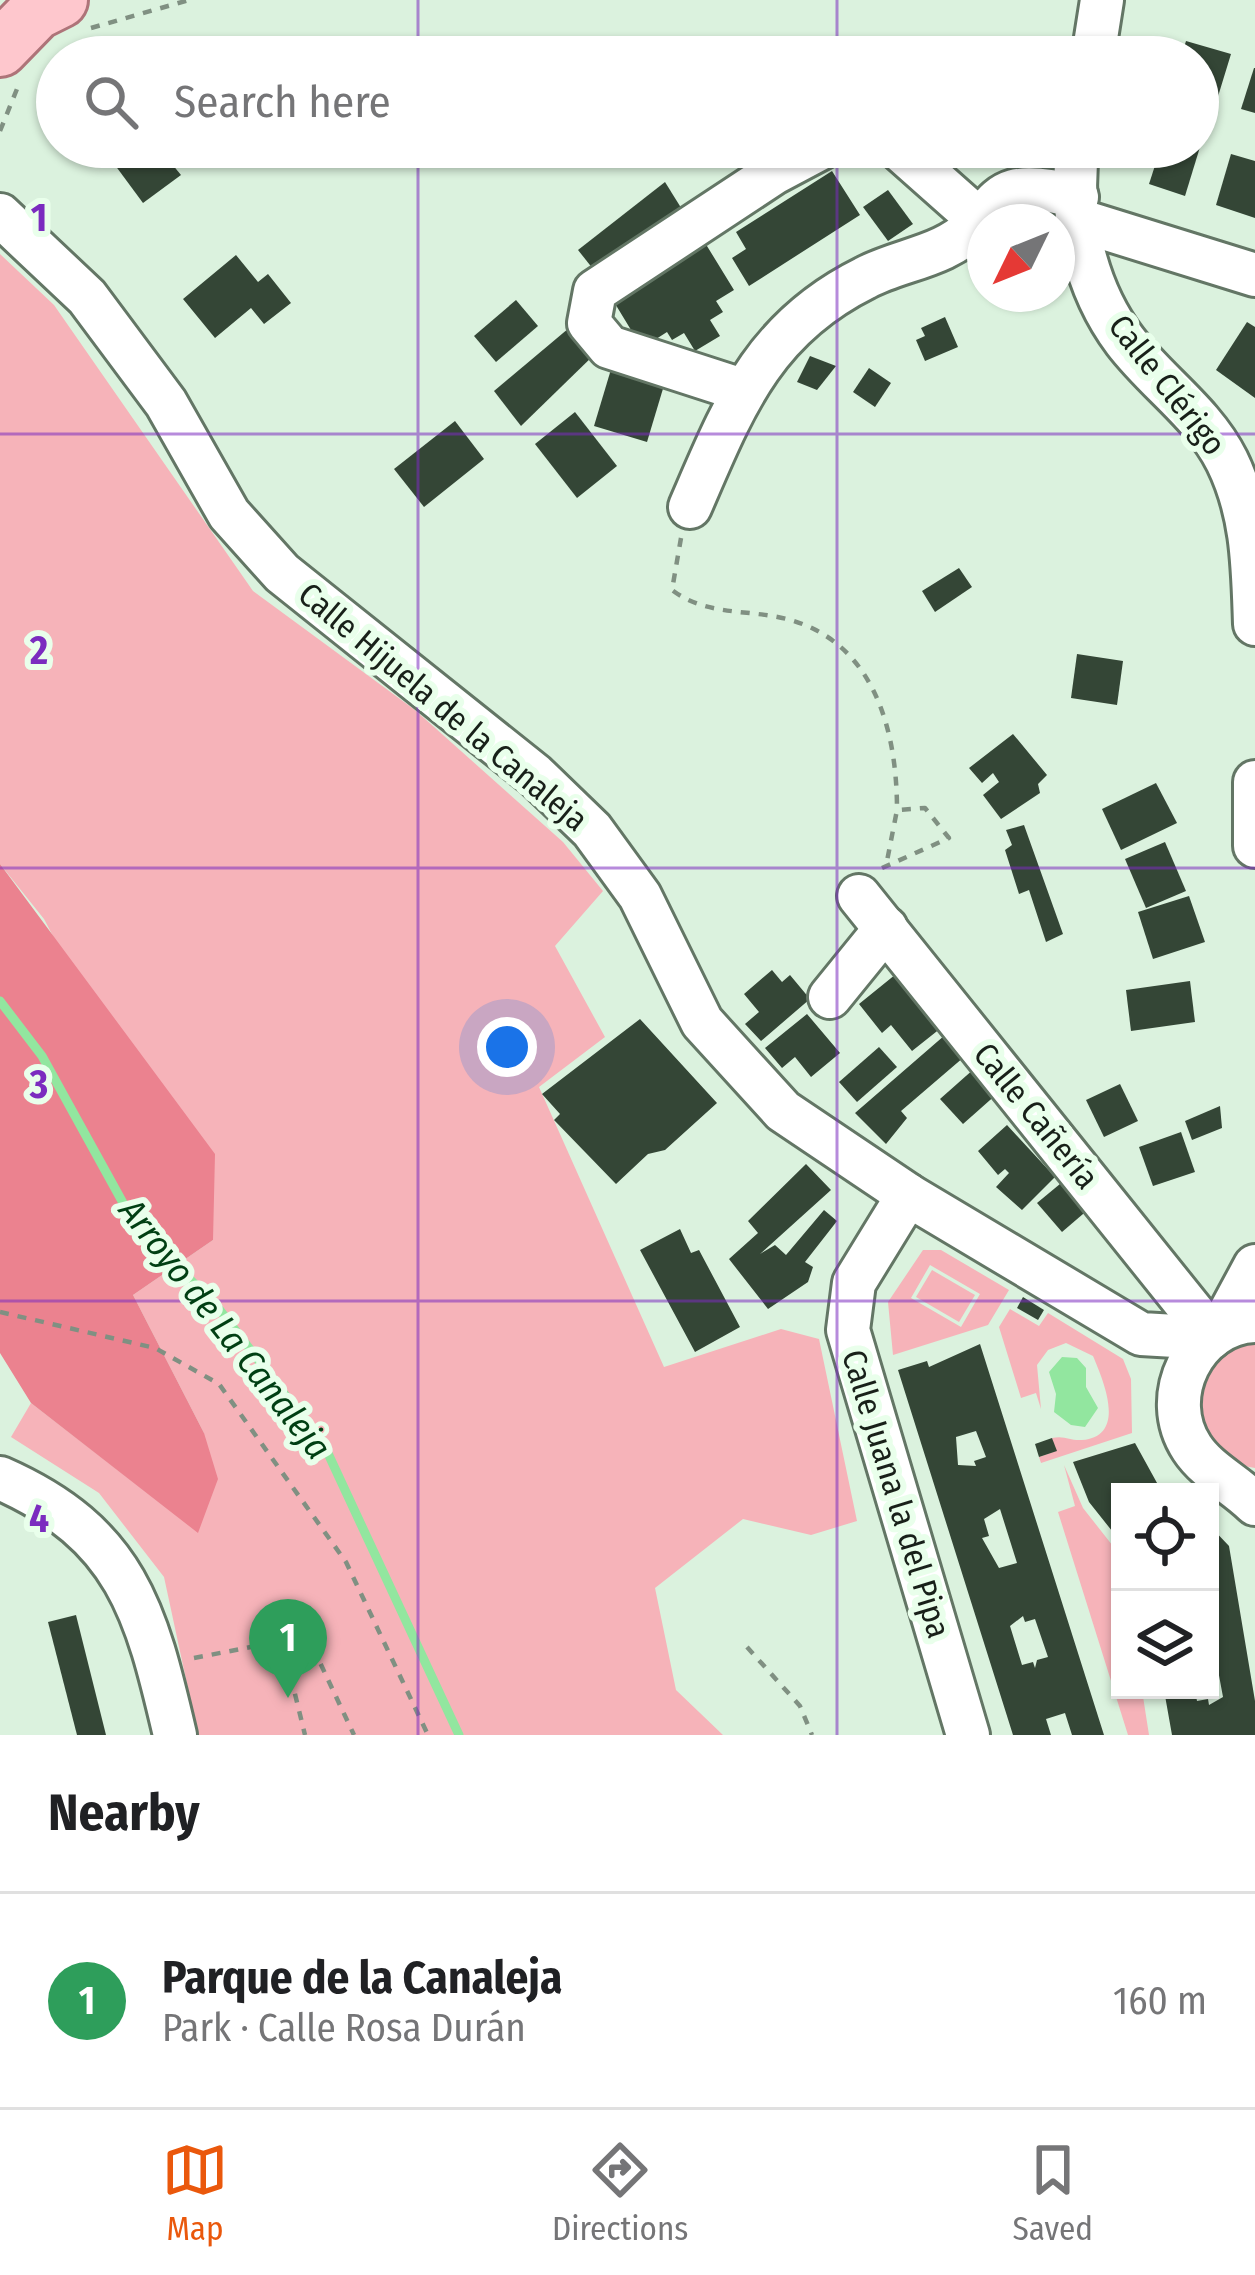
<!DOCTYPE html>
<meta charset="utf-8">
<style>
:root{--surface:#fff;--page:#f2f2f2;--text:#202124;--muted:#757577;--line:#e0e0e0;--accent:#ea580c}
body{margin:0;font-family:"Fira Sans Condensed",sans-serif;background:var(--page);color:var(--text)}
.controls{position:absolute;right:36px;bottom:36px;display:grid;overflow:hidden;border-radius:0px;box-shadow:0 3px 9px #0004}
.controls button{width:108px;height:108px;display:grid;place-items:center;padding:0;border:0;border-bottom:3px solid var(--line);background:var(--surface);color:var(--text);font:60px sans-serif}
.compass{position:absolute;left:967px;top:204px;width:108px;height:108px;border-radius:50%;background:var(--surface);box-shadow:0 3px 9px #0004;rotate:227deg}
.you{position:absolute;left:507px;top:1047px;width:42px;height:42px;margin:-30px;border:9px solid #fff;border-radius:50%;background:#1a73e8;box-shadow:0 0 0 18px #1a73e833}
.badge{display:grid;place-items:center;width:78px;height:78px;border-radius:50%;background:var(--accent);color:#fff;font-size:39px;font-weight:700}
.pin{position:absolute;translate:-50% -99px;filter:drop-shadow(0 3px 6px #0008)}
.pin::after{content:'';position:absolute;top:63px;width:42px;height:36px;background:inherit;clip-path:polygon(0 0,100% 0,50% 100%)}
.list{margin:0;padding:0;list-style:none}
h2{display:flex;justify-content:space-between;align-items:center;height:156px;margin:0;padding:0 48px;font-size:51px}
h2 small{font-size:39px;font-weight:400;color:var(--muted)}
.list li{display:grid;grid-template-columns:78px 1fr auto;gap:36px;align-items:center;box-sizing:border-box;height:216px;padding:0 48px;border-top:3px solid var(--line)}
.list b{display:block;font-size:45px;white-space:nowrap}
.list p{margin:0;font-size:39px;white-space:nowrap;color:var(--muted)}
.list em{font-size:39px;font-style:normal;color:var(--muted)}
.icon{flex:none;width:66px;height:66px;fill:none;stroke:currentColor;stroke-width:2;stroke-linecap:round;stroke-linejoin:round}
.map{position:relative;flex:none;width:1255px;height:1735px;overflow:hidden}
.search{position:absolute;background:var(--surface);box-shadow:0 3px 9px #0004;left:36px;right:36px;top:36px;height:132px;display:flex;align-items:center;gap:30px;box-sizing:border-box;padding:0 42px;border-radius:66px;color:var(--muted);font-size:45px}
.sheet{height:372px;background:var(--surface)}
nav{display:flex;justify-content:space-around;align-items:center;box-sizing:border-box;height:168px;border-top:3px solid var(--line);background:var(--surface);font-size:33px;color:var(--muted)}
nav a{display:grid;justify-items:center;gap:6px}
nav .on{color:var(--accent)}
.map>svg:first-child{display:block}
.green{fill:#f6b3b9;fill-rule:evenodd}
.forest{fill:#eb828f}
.water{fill:#92e69f}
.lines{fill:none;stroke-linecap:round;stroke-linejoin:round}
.stream{stroke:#92e69f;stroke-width:9}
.building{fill:#344636;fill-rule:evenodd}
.minor-casing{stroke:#637665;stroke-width:48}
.major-casing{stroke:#ae7479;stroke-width:60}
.path{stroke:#809082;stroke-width:4.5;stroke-dasharray:9 9;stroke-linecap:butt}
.minor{stroke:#fff;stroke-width:42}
.major{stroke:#fec7cd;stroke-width:54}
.grid{fill:none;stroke:#7b2cbf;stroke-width:3;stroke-opacity:0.55}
.labels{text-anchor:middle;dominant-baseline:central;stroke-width:12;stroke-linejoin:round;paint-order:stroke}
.street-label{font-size:33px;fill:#182019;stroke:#e9ffeb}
.water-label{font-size:36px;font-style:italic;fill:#003f13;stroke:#e9ffeb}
.grid-label{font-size:39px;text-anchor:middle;font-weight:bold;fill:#7b2cbf;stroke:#e9ffeb;stroke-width:12;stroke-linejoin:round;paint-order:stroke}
</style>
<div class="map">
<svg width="1255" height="1735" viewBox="0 0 1255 1735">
<rect width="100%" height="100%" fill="#dbf2de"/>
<!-- green -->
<g class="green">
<path d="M0 254 54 305 253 591 415 710 563 842 603 891 555 946 605 1037 539 1087 664 1367 781 1329 819 1339 857 1521 811 1535 743 1519 655 1588 676 1690 723 1735H198L164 1577 99 1493 11 1437 31 1403 198 1532 204 1433 133 1295 213 1240 44 919 0 864Z"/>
<path d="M923 1250H941L1009 1290 988 1325 893 1355 888 1302ZM930 1265 980 1294 961 1327 911 1298Z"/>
<path d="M932 1270 975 1295 959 1322 916 1297Z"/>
<path d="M1010 1309 1039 1326 1048 1313 1123 1359 1131 1379 1132 1433 1041 1463 1039 1457 1056 1451 1052 1438C1065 1435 1070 1441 1082 1440 1128 1436 1103 1380 1093 1356L1066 1343 1048 1350 1037 1365 1041 1409 1036 1393 1021 1398 999 1327Z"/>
<path d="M1255 1339V1468C1181 1457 1177 1363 1255 1339Z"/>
<path d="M1064 1465 1083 1508 1120 1555V1690H1142L1149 1735H1128L1058 1512 1075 1506Z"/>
</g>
<!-- forest -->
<path class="forest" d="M0 864 215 1154 213 1240 133 1295 204 1433 218 1479 198 1533 31 1403 0 1353Z"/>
<!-- water -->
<path class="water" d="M1062 1357 1077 1358 1086 1368V1387L1098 1408 1085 1427 1071 1425 1054 1412 1056 1394 1049 1372Z"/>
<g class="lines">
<!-- stream -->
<path class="stream" d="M0 1001 42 1056 133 1221 219 1309 325 1447 459 1735"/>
</g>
<!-- building -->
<g class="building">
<path d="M1186 41 1231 54 1216 103 1198 98V57H1181Z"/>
<path d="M1254 68H1255V113L1241 109Z"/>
<path d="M134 147H158L181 175 143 203 112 161Z"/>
<path d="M1161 147H1200L1185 196 1149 184Z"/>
<path d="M1231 154 1255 161V218L1216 205Z"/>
<path d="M832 171 860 215 749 286 732 258 746 249 736 232Z"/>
<path d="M665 182 688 219 601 279 578 250Z"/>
<path d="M888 190 913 224 888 241 863 207Z"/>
<path d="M699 233 734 290 716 301 723 312 710 320 720 336 695 351 684 333 672 340 667 332 642 348 614 302 651 280 643 268Z"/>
<path d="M236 255 258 282 268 274 291 303 264 324 251 308 215 338 183 299Z"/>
<path d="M516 300 538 326 496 362 474 336Z"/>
<path d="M945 317 958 347 925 361 916 340 925 336 921 328Z"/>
<path d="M1247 322 1255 327V398L1216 370Z"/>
<path d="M575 323 597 352 521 426 494 391Z"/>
<path d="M615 356 668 372 647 442 594 426Z"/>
<path d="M810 356 836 366 817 390 797 382Z"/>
<path d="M869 368 891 383 875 407 853 392Z"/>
<path d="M575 412 617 466 577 498 535 444Z"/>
<path d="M455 421 484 459 424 507 394 469Z"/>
<path d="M959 568 972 587 935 612 922 591Z"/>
<path d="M1077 654 1123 661 1117 705 1071 698Z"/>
<path d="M1013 734 1047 775 1038 784 1040 793 1001 819 983 795 999 782 993 773 982 783 969 768Z"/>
<path d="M1156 783 1177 823 1121 850 1102 809Z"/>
<path d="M1024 825 1063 934 1046 942 1029 890 1019 894 1005 850 1012 845 1006 830Z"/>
<path d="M1165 842 1186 891 1146 908 1125 859Z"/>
<path d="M1189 896 1205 942 1153 959 1138 912Z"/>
<path d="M772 970 782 982 790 975 810 999 761 1041 745 1024 759 1012 744 994Z"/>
<path d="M901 970 946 1024 912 1051 891 1025 882 1033 859 1004Z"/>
<path d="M1190 981 1195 1022 1131 1031 1126 990Z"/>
<path d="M807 1014 840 1053 811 1077 795 1057 782 1068 765 1048Z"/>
<path d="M640 1019 717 1103 665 1150 648 1154 616 1184 554 1120 560 1114 542 1094Z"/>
<path d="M945 1035 964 1057 901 1111 907 1118 886 1144 855 1113Z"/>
<path d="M879 1047 897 1067 857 1102 839 1082Z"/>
<path d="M975 1068 998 1093 963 1124 940 1099Z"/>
<path d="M1120 1084 1138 1121 1104 1137 1086 1100Z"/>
<path d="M1220 1106 1222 1128 1192 1140 1185 1121Z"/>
<path d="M1007 1125 1055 1177 1022 1210 996 1187 1009 1173 1005 1169 998 1175 978 1151Z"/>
<path d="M1181 1132 1195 1172 1153 1186 1139 1147Z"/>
<path d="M806 1164 831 1190 760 1254 775 1245 786 1255 824 1210 837 1221 805 1262 813 1267 808 1282 768 1309 729 1259 758 1233 748 1221Z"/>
<path d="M1066 1179 1090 1208 1062 1232 1037 1203Z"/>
<path d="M680 1229 691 1253 699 1250 740 1327 695 1352 640 1250Z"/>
<path d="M1023 1297 1044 1310 1038 1320 1017 1308Z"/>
<path d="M980 1344 1104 1735H1072L1065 1713 1046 1719 1051 1735H1013L898 1370 927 1361 929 1367ZM976 1431 986 1457 974 1461 976 1466 958 1465 956 1437ZM1000 1509 1017 1563 999 1568 982 1538 989 1536 984 1519ZM1023 1616 1025 1622 1035 1619 1048 1657 1037 1660 1035 1668 1033 1662 1022 1665 1010 1626Z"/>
<path d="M1052 1438 1057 1451 1039 1457 1035 1444Z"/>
<path d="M1135 1443 1162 1492H1120V1541L1089 1502 1073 1462Z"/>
<path d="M1210 1526 1229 1546 1255 1701V1735H1172L1164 1690H1195L1197 1701 1208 1699 1209 1705 1223 1697 1218 1670 1210 1671Z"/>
<path d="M76 1615 106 1735H77L48 1622Z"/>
</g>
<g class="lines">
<defs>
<g id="minor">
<path d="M1093 57 1102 0"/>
<path d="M897 147 977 218"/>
<path d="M1078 147C1068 213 1085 288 1125 341 1157 383 1203 413 1227 461 1253 514 1253 567 1255 624"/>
<path d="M0 215 87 297 166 403 229 514 282 573 535 775 592 830 640 896 702 1022 783 1111 908 1195 1141 1334 1210 1338"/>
<path d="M1078 220 1255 275"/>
<path d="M742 390 609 347 589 323 595 291 774 173 823 147"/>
<path d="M690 507C733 408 762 329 865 278 889 265 918 260 943 248 1007 218 977 170 1077 197"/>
<path d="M1255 782V846"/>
<path d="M859 896 1212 1336"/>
<path d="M830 997 886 928"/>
<path d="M908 1195 854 1283 848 1330 968 1735"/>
<path d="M1255 1321C1194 1323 1158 1397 1192 1448 1207 1471 1235 1484 1255 1504"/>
<path d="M1221 1329 1255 1266"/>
<path d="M0 1478C127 1534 146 1611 175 1735"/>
</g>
<path id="major" d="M0 49 36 12 60 0"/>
</defs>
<!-- minor casing -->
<use href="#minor" class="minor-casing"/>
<!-- major casing -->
<use href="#major" class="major-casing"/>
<!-- path -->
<g class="path">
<path d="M91 28 189 0"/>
<path d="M0 131 19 84"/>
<path d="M681 538 672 590C706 616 747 609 787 619 875 642 897 732 897 810"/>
<path d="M882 868 949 838 925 808 897 810 887 861"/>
<path d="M0 1312 155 1348 219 1384 346 1562 428 1735"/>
<path d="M284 1640 308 1637 354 1735"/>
<path d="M747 1647 800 1706 812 1735"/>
<path d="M194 1658 282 1641 305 1735"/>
</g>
<!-- minor -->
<use href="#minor" class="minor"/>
<!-- major -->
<use href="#major" class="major"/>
</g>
<!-- grid -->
<path class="grid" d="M418 0V57M837 0V57M418 147V1735M837 147V1735M0 434H1255M0 868H1255M0 1301H1255"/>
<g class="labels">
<!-- street labels -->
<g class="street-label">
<text transform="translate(1167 385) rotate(52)">Calle Clérigo</text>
<text transform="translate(443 707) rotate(40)">Calle Hijuela de la Canaleja</text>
<text transform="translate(1036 1116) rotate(51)">Calle Cañería</text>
<text transform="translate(896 1494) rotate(73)">Calle Juana la del Pipa</text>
</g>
<!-- water labels -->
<g class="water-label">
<text transform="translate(225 1329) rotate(52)">Arroyo de La Canaleja</text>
</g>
</g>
<g class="grid-label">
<text x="39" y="231">1</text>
<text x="39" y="664">2</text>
<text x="39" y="1098">3</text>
<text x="39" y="1532">4</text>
</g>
</svg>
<div class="controls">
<button><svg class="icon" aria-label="locate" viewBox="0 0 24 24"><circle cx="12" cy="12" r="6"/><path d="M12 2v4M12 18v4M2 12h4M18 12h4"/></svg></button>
<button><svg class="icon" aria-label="layers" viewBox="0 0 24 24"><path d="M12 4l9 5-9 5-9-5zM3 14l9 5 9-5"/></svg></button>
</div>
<svg class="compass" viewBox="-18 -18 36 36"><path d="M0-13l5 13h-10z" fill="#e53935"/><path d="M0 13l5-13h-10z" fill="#757577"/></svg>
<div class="you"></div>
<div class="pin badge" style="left:288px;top:1698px;background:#2e9e5b">1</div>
<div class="search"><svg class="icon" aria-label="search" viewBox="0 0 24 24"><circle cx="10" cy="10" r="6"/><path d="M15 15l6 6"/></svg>Search here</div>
</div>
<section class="sheet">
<h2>Nearby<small></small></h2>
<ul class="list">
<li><span class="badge" style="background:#2e9e5b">1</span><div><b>Parque de la Canaleja</b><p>Park · Calle Rosa Durán</p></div><em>160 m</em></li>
</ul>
</section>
<nav>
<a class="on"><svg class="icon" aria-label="map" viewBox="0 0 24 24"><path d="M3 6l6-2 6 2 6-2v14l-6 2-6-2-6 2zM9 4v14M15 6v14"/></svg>Map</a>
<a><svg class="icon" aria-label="directions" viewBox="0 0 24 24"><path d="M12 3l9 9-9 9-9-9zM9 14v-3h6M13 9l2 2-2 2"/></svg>Directions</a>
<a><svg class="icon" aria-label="saved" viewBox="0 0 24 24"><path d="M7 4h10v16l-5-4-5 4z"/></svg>Saved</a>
</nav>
